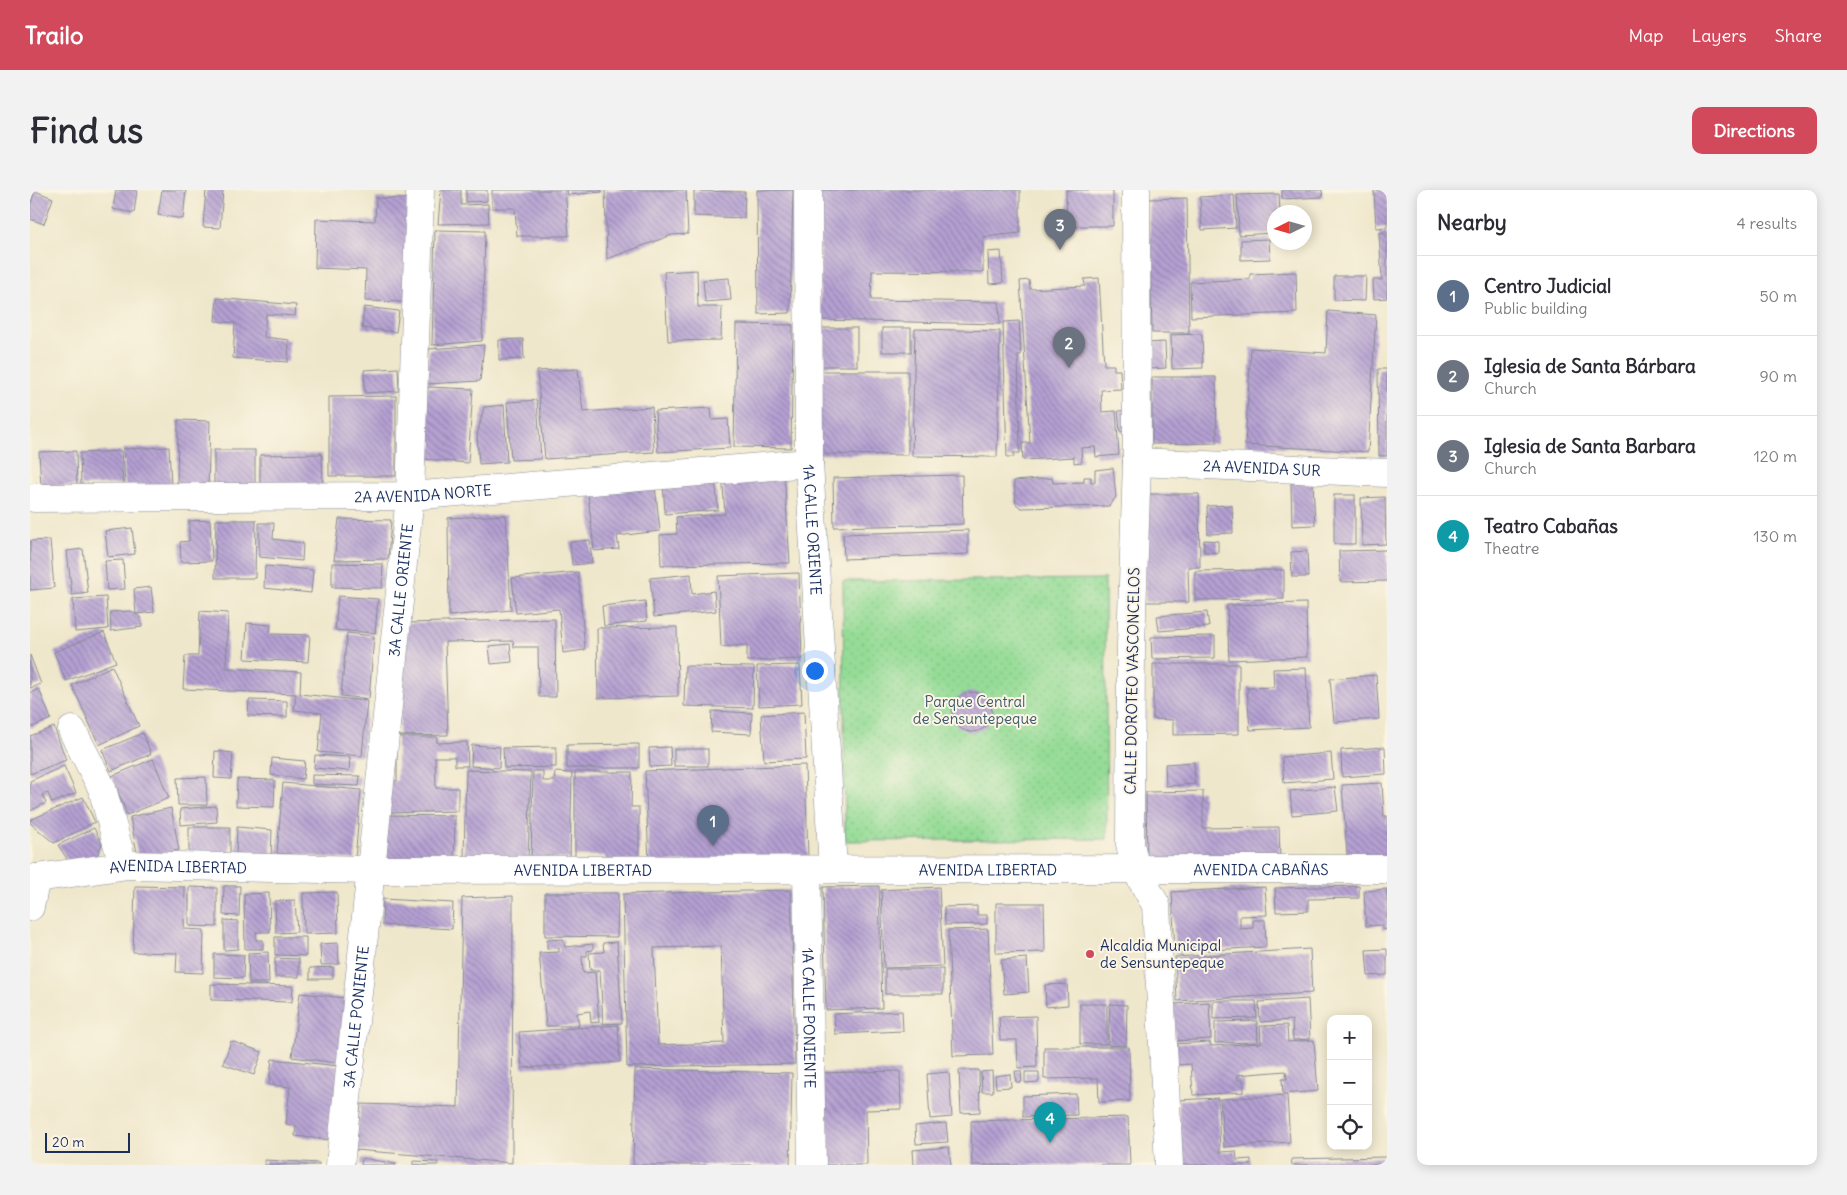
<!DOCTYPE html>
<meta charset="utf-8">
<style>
:root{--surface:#fff;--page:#f2f2f3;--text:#2b2b33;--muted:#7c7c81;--line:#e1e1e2;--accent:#d1495b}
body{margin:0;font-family:Delius,sans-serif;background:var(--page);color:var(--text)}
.controls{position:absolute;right:15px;bottom:15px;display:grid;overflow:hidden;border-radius:10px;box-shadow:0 2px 12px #0003}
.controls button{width:45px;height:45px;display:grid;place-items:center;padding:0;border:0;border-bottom:1px solid var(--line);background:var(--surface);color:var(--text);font:25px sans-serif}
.compass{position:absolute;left:1237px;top:15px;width:45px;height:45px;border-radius:50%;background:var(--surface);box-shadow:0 2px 12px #0003;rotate:265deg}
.scale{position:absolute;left:15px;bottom:12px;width:85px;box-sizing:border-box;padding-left:5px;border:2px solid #1b2f5e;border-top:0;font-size:14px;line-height:18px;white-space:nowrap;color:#1b2f5e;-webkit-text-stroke:4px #fcf5e5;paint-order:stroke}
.you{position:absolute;left:784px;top:480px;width:18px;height:18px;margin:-12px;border:4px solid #fff;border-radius:50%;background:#1a73e8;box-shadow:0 0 0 8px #1a73e833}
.badge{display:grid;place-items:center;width:32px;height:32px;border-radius:50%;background:var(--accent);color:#fff;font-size:16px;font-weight:700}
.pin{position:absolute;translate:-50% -41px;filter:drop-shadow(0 1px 2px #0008)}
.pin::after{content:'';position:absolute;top:26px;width:18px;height:15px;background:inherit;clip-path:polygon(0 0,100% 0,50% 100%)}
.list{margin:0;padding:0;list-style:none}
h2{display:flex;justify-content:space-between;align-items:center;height:65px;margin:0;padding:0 20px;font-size:21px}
h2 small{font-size:16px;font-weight:400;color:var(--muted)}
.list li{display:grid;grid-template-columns:32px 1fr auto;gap:15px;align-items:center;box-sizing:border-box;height:80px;padding:0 20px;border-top:1px solid var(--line)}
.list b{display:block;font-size:19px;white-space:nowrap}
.list p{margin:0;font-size:16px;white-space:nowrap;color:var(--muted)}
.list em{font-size:16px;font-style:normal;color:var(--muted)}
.icon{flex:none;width:28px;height:28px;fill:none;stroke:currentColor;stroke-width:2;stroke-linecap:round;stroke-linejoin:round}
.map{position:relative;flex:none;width:1357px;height:975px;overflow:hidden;border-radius:10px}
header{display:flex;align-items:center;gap:30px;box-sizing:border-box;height:70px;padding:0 25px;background:var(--accent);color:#fff}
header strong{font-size:24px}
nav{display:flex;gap:28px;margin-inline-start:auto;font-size:18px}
.intro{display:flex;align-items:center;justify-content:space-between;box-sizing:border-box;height:120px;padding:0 30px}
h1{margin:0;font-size:35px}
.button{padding:12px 22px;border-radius:10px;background:var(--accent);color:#fff;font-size:18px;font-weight:700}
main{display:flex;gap:30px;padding:0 30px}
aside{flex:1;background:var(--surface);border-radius:10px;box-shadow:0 2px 12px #0003}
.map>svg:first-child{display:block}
.park{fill:url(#park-dots);stroke:#58867a}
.building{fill:url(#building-back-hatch);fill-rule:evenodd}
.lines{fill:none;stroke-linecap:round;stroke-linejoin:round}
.minor-casing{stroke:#858b94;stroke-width:29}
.minor{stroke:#fff;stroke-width:28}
.poi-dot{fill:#d1495b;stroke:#fcf5e5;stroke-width:2}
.labels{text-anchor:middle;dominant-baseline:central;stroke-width:4;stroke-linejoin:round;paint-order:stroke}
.street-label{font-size:15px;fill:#1b2f5e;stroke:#fcf5e5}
.park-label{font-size:15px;fill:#3a5a6c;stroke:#fcf5e5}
.poi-label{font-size:15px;fill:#1b2f5e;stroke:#fcf5e5;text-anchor:start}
</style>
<header>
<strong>Trailo</strong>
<nav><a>Map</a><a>Layers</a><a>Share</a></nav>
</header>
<div class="intro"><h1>Find us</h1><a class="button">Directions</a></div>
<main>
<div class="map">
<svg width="1357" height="975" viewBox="0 0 1357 975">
<defs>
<pattern id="park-dots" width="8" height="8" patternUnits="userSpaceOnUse" patternTransform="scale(1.25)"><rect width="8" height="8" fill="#95dc96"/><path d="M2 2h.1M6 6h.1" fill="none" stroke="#80bd84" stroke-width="1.8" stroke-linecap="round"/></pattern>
<pattern id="building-back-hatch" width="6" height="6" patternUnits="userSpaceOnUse" patternTransform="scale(1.25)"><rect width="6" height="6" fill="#b5a0d2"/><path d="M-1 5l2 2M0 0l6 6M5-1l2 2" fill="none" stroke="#9283ae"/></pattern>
</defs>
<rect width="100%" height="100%" fill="#fcf5e5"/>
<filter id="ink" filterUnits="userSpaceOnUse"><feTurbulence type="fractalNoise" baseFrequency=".02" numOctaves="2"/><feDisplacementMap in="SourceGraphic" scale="10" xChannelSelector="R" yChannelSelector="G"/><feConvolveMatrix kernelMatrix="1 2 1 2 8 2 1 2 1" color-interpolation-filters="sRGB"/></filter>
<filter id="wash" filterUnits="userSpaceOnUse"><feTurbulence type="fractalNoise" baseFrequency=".0096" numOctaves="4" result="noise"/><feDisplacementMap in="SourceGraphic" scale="20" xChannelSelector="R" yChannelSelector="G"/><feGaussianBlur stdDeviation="1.12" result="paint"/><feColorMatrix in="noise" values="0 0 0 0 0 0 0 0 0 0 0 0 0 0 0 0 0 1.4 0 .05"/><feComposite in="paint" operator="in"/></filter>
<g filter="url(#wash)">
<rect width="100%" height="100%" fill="#efe7cb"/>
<!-- park -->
<path class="park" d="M1075 389 1077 649 815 651 813 391Z"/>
<g id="blocks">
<!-- building -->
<g class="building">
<path d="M86 0H107L104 23 83 19Z"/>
<path d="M132 0H156L153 29 128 25Z"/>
<path d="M176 0H193L190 38 173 37Z"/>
<path d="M411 0H431V15L458 14 459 33 408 34Z"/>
<path d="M436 0H457V11L436 12Z"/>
<path d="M462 0H535L539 46H487L485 18H462Z"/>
<path d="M537 0H572V2L538 5Z"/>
<path d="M575 0H656L658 44 642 45 577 69Z"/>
<path d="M727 0H763L760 123 728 124Z"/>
<path d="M790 0H990V43L953 47V82L842 81 841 110 969 112 970 134 790 130Z"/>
<path d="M1036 0H1083V36H1037Z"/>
<path d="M1252 0H1292L1293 7 1252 9Z"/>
<path d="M1344 0H1357V37L1346 38Z"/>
<path d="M5 1 23 8 14 34 0 29V16Z"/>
<path d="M664 1 715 2 714 28 664 26Z"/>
<path d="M1249 4 1250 22H1244V43L1209 45 1207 5Z"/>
<path d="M1204 5 1206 38 1172 40 1170 7Z"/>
<path d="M346 8 379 9 376 112 335 111 336 80 285 78 286 29 345 31Z"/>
<path d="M1157 8 1159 143H1122L1119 9Z"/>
<path d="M405 40 455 41 452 151 402 155Z"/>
<path d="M1357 42V108L1344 109 1343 90H1352L1349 43Z"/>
<path d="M1239 49 1240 69 1211 70V50Z"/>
<path d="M971 61 973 93 959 94 958 62Z"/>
<path d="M667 80 668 117H692L691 150 638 151 634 82Z"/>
<path d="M1266 82 1267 123 1161 127 1160 92 1220 89V84Z"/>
<path d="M1304 86H1336L1335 111 1304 110Z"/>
<path d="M699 88 701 110 675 112 673 90Z"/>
<path d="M1069 88 1074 175H1084V180H1090L1091 199 1071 200 1072 222 1086 221 1089 265 1066 267 1065 257 1051 258 1052 272 1044 273V267L993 270 992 253H1000L990 91 999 90 1000 99 1055 96 1054 89Z"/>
<path d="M187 108 266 115 265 126 236 124 234 147 259 150 258 172 203 168 205 133 185 131Z"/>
<path d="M334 117 369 121 366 142 332 138Z"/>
<path d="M1298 121 1346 125 1338 262 1215 255 1221 158 1296 163Z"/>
<path d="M989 131 991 165H988L990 263H983L984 267H977L973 132Z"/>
<path d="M706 134 763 135 761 258 704 257Z"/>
<rect x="791" y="138" width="36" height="38"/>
<rect x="852" y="138" width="29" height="24"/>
<path d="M885 139 970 141 967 267 882 266Z"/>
<path d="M1172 144 1173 178 1142 179 1141 145Z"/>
<path d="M493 149 494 169 469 170V150Z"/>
<path d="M1135 152 1136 178 1119 179 1117 153Z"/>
<path d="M454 155 450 191 397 194 399 159Z"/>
<path d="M368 178 369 201 335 203 334 180Z"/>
<path d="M548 179 553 222 622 217 624 262 515 269 507 181Z"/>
<path d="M1348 179H1357V266H1349Z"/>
<path d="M786 181H878V265L786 264Z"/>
<path d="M1122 187H1186L1187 253 1122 254Z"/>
<path d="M398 197 443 199 438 273 393 269Z"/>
<path d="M366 206V286H299V207Z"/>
<path d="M507 210 511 269 481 270 477 212Z"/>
<path d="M474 215 477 272 449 274 447 246 454 217Z"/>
<path d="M681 218 682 230 698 229 700 258 628 262 625 221Z"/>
<path d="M1100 220 1101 241 1090 242 1088 221Z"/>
<path d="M148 230 180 231 178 299 147 298Z"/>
<path d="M139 257 141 295 95 297 93 259Z"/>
<rect x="184" y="260" width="41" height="37"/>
<path d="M46 261 47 296H11L9 262Z"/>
<path d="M91 261 93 294 51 296 50 263Z"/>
<path d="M292 264 293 298 230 300V265Z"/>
<path d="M1083 278 1086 307 1079 316 991 318 986 314 984 291 1022 288 1023 293 1054 292V287H1061V292H1065V280Z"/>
<path d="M754 281 760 373 631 375 630 345 647 344 646 327 695 324 692 284Z"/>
<path d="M932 285 933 334 804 337 803 288Z"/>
<path d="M685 287 688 320 635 324 633 291Z"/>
<path d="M1283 292 1285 335 1262 336 1261 293Z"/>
<path d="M625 296 630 341 587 346 589 359 564 361 558 304Z"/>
<path d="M1115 304H1169L1170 377H1158L1159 412H1115Z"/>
<rect x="1304" y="305" width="21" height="49"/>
<path d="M1355 307 1356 354 1332 355 1331 308Z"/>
<path d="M1202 315 1203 343 1178 344 1177 316Z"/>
<path d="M476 325 481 420 419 426 418 328Z"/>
<path d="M309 329 361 330 358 369 304 370Z"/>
<path d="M180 330 182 371 151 372 150 352 159 351V331Z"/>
<path d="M186 330H226L225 388H185Z"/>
<path d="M229 333H244L243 349 273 353 272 371 229 367Z"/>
<path d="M102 338 105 364 78 367 75 341Z"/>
<path d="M938 340V364L814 369 813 344Z"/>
<path d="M20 350 24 398 0 400V351Z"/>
<path d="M560 350 562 373 542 375 540 352Z"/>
<path d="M1174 350 1188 351V363L1174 362Z"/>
<path d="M53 359 58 403 42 405 37 361Z"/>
<path d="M1357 360V391L1310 392 1309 361Z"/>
<path d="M1277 361 1278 387H1262L1261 362Z"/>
<path d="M93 370 95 399 77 400 75 371Z"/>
<path d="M302 373 353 374 352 398 302 397Z"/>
<path d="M235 376 283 380 281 403 234 398Z"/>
<path d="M1254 380V409L1165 410V381Z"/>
<path d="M548 382 555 460 533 463 529 419 486 423 482 388Z"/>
<path d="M769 383 772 469 717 471V455L691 457 688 386Z"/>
<path d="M661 384 662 404 684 401 686 421 624 427 620 388Z"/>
<path d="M121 397 124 422 106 424 104 399Z"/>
<path d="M308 406 348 409 345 443 305 440Z"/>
<path d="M76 407 78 439 45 442 43 409Z"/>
<path d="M615 411 617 431 574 436 572 416Z"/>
<path d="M1276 413 1277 467 1199 470 1197 415Z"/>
<path d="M101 421 110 427 112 437 81 441 80 422Z"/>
<path d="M170 421 198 423 196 478 271 482 270 504 337 511 332 566 288 562 292 523 264 520 266 504 153 499 155 466H168Z"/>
<path d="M1177 422 1179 437 1129 441 1127 426Z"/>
<path d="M525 429 526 507H509L508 457H484L483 451 415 452 418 545 369 546 377 433Z"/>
<path d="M217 433 241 435 240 444 280 445 278 472 215 469Z"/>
<path d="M647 437 648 506 568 508 567 438Z"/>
<path d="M74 442 86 472 36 491 24 462Z"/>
<path d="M317 443 344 446 339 509 311 506Z"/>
<path d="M1185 446V468L1122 469 1121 447Z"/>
<path d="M480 454 482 472 461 474 459 456Z"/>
<path d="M0 465 11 494 0 498Z"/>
<path d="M1123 474H1209V544L1143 545V530L1123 529Z"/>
<path d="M770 475 772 514 729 516 727 476Z"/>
<path d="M82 476 109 536 69 555 42 495Z"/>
<path d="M655 476 724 477 723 518 654 516Z"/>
<path d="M1276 478 1279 537 1220 540 1217 498 1244 497 1243 479Z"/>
<path d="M1346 485 1349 529 1304 532 1300 489Z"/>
<path d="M9 499 21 529 0 538V503Z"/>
<circle cx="942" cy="522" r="20"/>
<path d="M219 510 257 511V527L218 526Z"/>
<path d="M682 521 722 523 721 544 681 542Z"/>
<path d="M774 522 776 569 734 571 731 525Z"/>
<path d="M24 537 36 570 0 584V546Z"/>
<path d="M113 543 121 564 81 581 72 560Z"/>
<path d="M367 547H407V553L437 552 438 576H425V567H405L406 598H428V621L358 623 357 591H367Z"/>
<path d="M609 554V578H537V555Z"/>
<path d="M442 555 470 557 469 578 441 576Z"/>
<path d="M526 557V577L474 578 473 558Z"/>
<path d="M640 557 641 576 620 577 619 558Z"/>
<path d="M1355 557 1356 584 1312 587 1311 560Z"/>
<rect x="644" y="559" width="34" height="17"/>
<path d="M185 561 203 563 201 589 184 588Z"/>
<path d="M1301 563 1303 589 1254 593 1252 567Z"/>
<path d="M285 565 320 567 319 581 284 578Z"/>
<path d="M242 568 275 571 273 589 241 585Z"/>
<path d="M123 569 139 608 97 625 82 586Z"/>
<path d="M1164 572 1165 594 1136 596 1135 574Z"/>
<path d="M775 575 778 667 619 673 615 581Z"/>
<path d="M34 576 46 603 22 613 18 603 12 605 16 613 0 621V591Z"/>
<path d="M436 580 501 582 498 669 434 667Z"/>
<path d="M503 581H513V591H524L525 582 542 583 540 669 501 668Z"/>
<path d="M545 582H602L601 617H609V672H575V666H545Z"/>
<path d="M282 585 330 586 329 596 282 594Z"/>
<path d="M176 587 177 615H148L147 588Z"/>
<path d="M207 589 245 590 244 617 206 616Z"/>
<path d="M253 593 331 600 325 670 247 663Z"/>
<path d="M1352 593 1354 626H1357V675L1318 678 1312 595Z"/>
<path d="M1305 597 1308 621 1262 625 1260 601Z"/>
<path d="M1173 601V638L1249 637 1250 669 1117 671 1116 602Z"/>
<path d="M53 607 65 632 24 653 0 633V630Z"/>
<path d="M186 616 187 632 151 635 150 619Z"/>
<path d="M141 618 149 660 108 668 100 627Z"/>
<path d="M356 625 425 626 424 676 355 674Z"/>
<rect x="159" y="637" width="41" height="27"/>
<path d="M207 637 242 640 241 666 206 663Z"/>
<path d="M64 638 72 654 65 670 39 672 28 655Z"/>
<path d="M105 696 155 697 154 739 174 740 173 783 146 782 147 763 103 762Z"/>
<path d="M194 696H210L209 726 193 725Z"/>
<path d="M849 696 852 818 796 820 793 697Z"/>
<path d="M1329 696V708L1278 709V721L1246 722 1245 698Z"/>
<path d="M159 697 187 698V737L159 736Z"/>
<path d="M909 697 913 776 854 778 851 700Z"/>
<path d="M1235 697 1237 725 1210 726V739L1223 738V730H1235L1236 757 1145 762 1142 702Z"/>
<path d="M1357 699V739L1352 740V735L1336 736 1334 701Z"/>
<path d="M761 700 765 874 597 877 593 704ZM691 756 694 853 628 855 624 758Z"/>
<path d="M307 702 308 743 274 744 273 703Z"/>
<path d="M239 703 240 742H226V750H233V759H215L214 704Z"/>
<path d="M515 703H588L587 747 515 746Z"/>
<path d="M483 706 482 973 325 960 331 914 428 917 432 708Z"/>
<path d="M353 709 423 713 422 739 352 735Z"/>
<path d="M265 710 267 742 246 743 245 711Z"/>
<path d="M966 713H1014L1015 762 966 763Z"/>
<path d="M947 716V725H957V734L915 735 914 717Z"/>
<path d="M194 730 208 731V759L194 760Z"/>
<path d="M958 739 963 865 923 866 918 740Z"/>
<path d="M245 747H276V766L245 765Z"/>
<path d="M533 749 535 757 563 754V760L557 761V766H552L553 783 565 782 569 832 561 833 560 821 547 823 549 836H516L509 763 529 762V758L517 759V750Z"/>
<path d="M587 752 592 833 573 834 570 780H560L559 763 574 762 573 753Z"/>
<path d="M308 753 309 774 291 775 290 754Z"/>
<path d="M1280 759 1282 803 1147 811 1145 767Z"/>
<path d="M1357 759V785L1338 786 1336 760Z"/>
<path d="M238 762 239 793H219L218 763Z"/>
<path d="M184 764 214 765 213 788 184 787Z"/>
<path d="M245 768 269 769V787H245Z"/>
<path d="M997 768 999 802 974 804 971 770Z"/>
<path d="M303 777V789H280V778Z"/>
<rect x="855" y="779" width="58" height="25"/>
<path d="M181 794 263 796 262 812 181 810Z"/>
<path d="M1037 794 1038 815 1016 817 1015 795Z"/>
<path d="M270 803 316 808 308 873 262 867Z"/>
<path d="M1278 809 1280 849 1263 850 1262 830 1230 832 1229 812Z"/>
<path d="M1183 811H1226L1227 828 1183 829Z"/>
<path d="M1179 812 1181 849 1145 851 1143 814Z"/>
<rect x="1050" y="814" width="27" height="40"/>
<path d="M1080 814 1097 815 1096 856 1078 855Z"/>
<path d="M872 821 873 841 805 844 804 824Z"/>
<path d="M1006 826 1007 877 988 878 987 850H970L969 827Z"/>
<path d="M1227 831 1228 852 1185 853V832Z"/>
<path d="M588 835 590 872 492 878 489 842Z"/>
<path d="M1257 835 1258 852 1284 850 1288 901 1253 904 1252 889H1257L1256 881 1207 885 1208 890H1213L1214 902 1163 905 1161 874 1146 875 1144 854 1180 852 1181 856 1231 853 1230 836Z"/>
<path d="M201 851 232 862 224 885 193 874Z"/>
<path d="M1014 857H1099L1100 911 1069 912 1068 888 1014 889Z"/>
<path d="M242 869 309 876 301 950 265 946 266 936 256 934 260 897 239 895Z"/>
<path d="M605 879 762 883 760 975H603Z"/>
<path d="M929 880H949L950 922 931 923Z"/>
<path d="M870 881 871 919 836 920 837 975H792L789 883Z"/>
<path d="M962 881 963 902H952L951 882Z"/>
<path d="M985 881H991L992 892H986Z"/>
<path d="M919 882 922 927 900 929 897 884Z"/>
<path d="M995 882H1009V892L995 893Z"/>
<path d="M980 884 981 897 966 898 965 886Z"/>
<path d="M1046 904 1047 925 993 927V906Z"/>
<path d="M1257 905 1260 952 1194 957 1190 909Z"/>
<path d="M1188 908 1190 962 1206 961 1207 970 1221 969V975H1151L1148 910Z"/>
<path d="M1098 927 1100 975H942L941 931Z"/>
<path d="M916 933 918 952 886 954 885 936Z"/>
<path d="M919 957 921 975H884L883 960Z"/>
<path d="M1357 967V975H1262L1261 969Z"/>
<path d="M332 968 366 974V975H331Z"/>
<path d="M235 970 289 973V975H235Z"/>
<path d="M383 971 408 972V975H383Z"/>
</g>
</g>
</g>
<g filter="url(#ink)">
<use href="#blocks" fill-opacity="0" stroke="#858b94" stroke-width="1"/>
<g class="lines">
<defs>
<g id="minor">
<path id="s1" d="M778 0 779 273 803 679"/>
<path d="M1106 0 1107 272 1101 455 1100 654 1106 680 1126 715 1139 975"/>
<path id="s2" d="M1107 272 1357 283"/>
<path id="s3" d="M4 308 380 306 779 273"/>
<path d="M42 540 72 598 93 675"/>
<path id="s4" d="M777 680 782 975"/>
<path id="s5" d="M0 689 98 675 341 680 1357 679"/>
<path d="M0 717 6 688"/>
<path id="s6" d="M310 975 380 306 390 0"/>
</g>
</defs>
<!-- minor casing -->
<use href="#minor" class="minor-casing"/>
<!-- minor -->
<use href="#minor" class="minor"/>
</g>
</g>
<!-- markers -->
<circle class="poi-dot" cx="1060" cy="764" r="5"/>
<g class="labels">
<!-- street labels -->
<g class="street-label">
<text stroke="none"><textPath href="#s2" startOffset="125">2A AVENIDA SUR</textPath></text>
<text stroke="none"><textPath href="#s3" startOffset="389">2A AVENIDA NORTE</textPath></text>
<text stroke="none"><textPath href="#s1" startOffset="340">1A CALLE ORIENTE</textPath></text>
<text stroke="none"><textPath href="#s6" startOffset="578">3A CALLE ORIENTE</textPath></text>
<text transform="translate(1102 491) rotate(-89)">CALLE DOROTEO VASCONCELOS</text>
<text stroke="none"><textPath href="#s5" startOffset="149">AVENIDA LIBERTAD</textPath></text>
<text stroke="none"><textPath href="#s5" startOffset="959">AVENIDA LIBERTAD</textPath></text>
<text stroke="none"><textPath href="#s5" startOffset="554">AVENIDA LIBERTAD</textPath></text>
<text stroke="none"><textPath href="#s5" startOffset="1232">AVENIDA CABAÑAS</textPath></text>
<text stroke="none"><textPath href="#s6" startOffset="149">3A CALLE PONIENTE</textPath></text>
<text stroke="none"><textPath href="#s4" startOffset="148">1A CALLE PONIENTE</textPath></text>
</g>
<!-- park labels -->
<g class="park-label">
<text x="945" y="511">Parque Central<tspan x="945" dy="17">de Sensuntepeque</tspan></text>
</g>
<!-- poi labels -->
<g class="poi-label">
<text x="1070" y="755">Alcaldia Municipal<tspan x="1070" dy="17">de Sensuntepeque</tspan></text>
</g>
</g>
</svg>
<div class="controls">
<button>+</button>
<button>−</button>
<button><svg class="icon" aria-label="locate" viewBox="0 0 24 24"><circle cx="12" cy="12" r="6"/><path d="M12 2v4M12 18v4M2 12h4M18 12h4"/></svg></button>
</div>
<svg class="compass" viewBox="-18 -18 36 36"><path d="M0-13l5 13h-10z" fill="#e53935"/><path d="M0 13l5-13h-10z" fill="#7c7c81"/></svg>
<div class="scale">20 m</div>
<div class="you"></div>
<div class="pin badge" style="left:683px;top:656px;background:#5c6f8a">1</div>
<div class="pin badge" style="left:1039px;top:178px;background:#6b7280">2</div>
<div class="pin badge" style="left:1030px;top:60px;background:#6b7280">3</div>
<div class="pin badge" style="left:1020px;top:953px;background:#0f9aa8">4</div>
</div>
<aside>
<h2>Nearby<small>4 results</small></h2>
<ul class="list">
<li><span class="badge" style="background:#5c6f8a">1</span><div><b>Centro Judicial</b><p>Public building</p></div><em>50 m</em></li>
<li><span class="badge" style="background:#6b7280">2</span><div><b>Iglesia de Santa Bárbara</b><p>Church</p></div><em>90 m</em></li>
<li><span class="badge" style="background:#6b7280">3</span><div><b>Iglesia de Santa Barbara</b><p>Church</p></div><em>120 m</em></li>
<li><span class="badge" style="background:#0f9aa8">4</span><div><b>Teatro Cabañas</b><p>Theatre</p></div><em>130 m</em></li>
</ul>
</aside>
</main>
